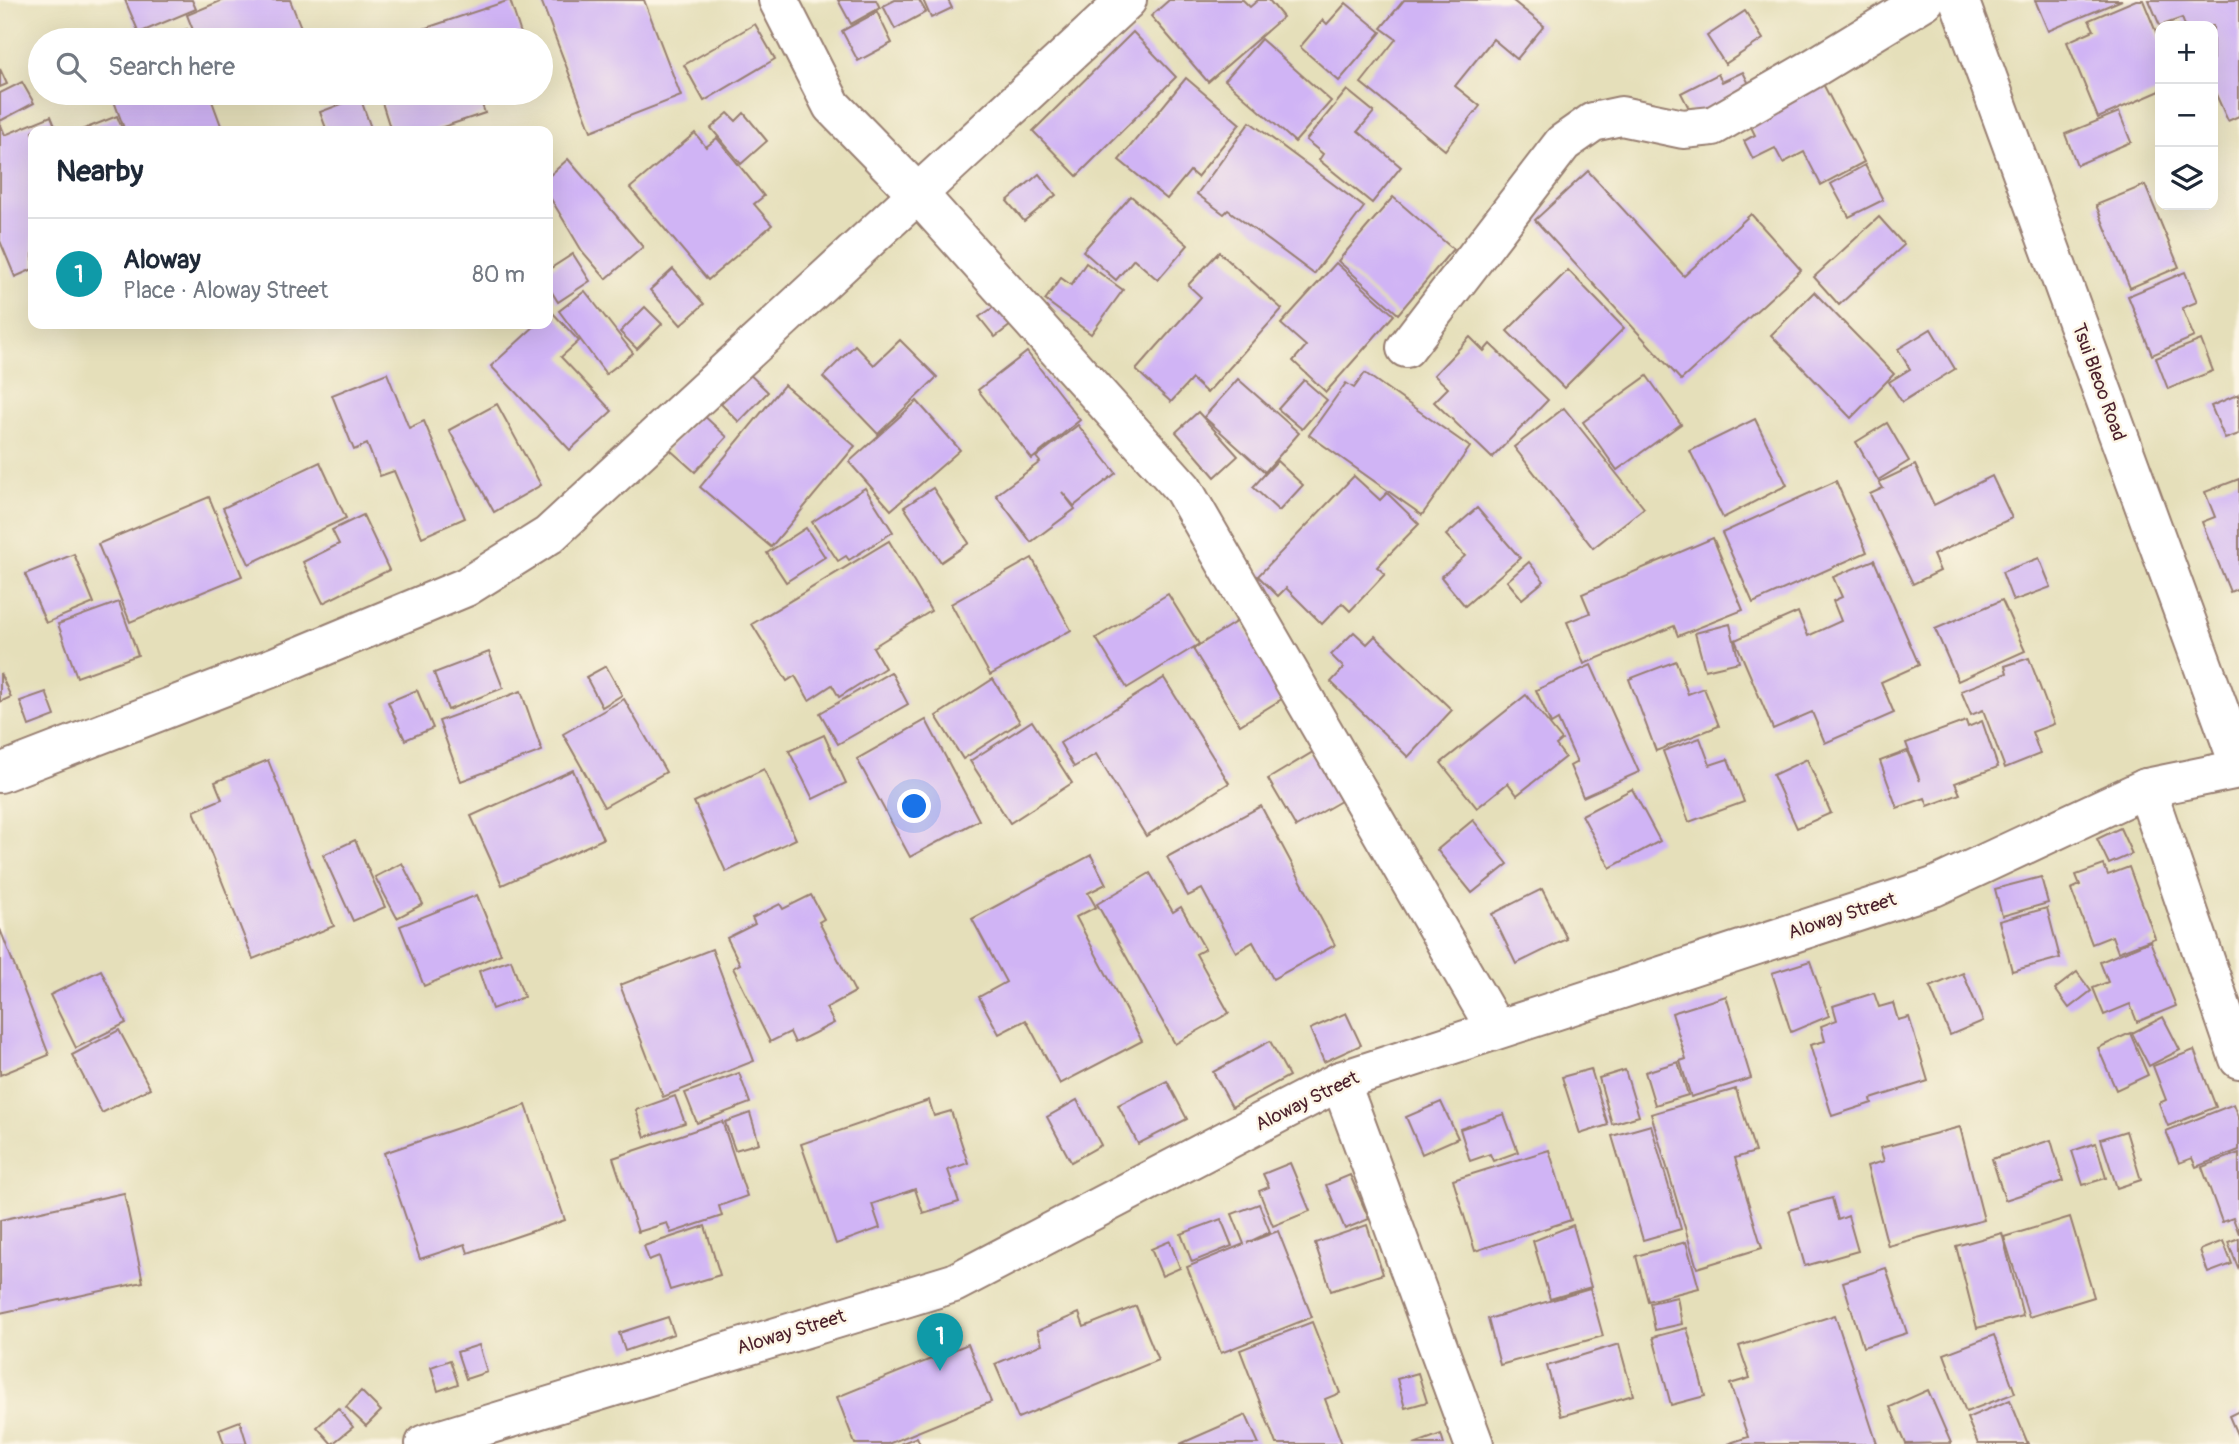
<!DOCTYPE html>
<meta charset="utf-8">
<style>
:root{--surface:#fff;--page:#f6f6f7;--text:#1f2937;--muted:#747a83;--line:#e0e1e3;--accent:#db2777}
body{margin:0;font-family:Pangolin,sans-serif;background:var(--page);color:var(--text)}
.controls{position:absolute;right:21px;top:21px;display:grid;overflow:hidden;border-radius:14px;box-shadow:0 7px 28px #0002}
.controls button{width:63px;height:63px;display:grid;place-items:center;padding:0;border:0;border-bottom:2px solid var(--line);background:var(--surface);color:var(--text);font:35px sans-serif}
.you{position:absolute;left:915px;top:807px;width:24px;height:24px;margin:-18px;border:5px solid #fff;border-radius:50%;background:#1a73e8;box-shadow:0 0 0 10px #1a73e833}
.badge{display:grid;place-items:center;width:46px;height:46px;border-radius:50%;background:var(--accent);color:#fff;font-size:23px;font-weight:700}
.pin{position:absolute;translate:-50% -58px;filter:drop-shadow(0 2px 4px #0008)}
.pin::after{content:'';position:absolute;top:37px;width:24px;height:21px;background:inherit;clip-path:polygon(0 0,100% 0,50% 100%)}
.list{margin:0;padding:0;list-style:none}
h2{display:flex;justify-content:space-between;align-items:center;height:91px;margin:0;padding:0 28px;font-size:30px}
h2 small{font-size:23px;font-weight:400;color:var(--muted)}
.list li{display:grid;grid-template-columns:46px 1fr auto;gap:21px;align-items:center;box-sizing:border-box;height:112px;padding:0 28px;border-top:2px solid var(--line)}
.list b{display:block;font-size:26px;white-space:nowrap}
.list p{margin:0;font-size:23px;white-space:nowrap;color:var(--muted)}
.list em{font-size:23px;font-style:normal;color:var(--muted)}
.icon{flex:none;width:38px;height:38px;fill:none;stroke:currentColor;stroke-width:2;stroke-linecap:round;stroke-linejoin:round}
.map{position:relative;flex:none;width:2239px;height:1444px;overflow:hidden}
.search{position:absolute;background:var(--surface);box-shadow:0 7px 28px #0002;left:28px;top:28px;width:525px;height:77px;display:flex;align-items:center;gap:18px;box-sizing:border-box;padding:0 24px;border-radius:38px;color:var(--muted);font-size:26px}
.panel{position:absolute;background:var(--surface);box-shadow:0 7px 28px #0002;left:28px;top:126px;width:525px;height:203px;border-radius:14px}
.map>svg:first-child{display:block}
.building{fill:#d0b4f5}
.lines{fill:none;stroke-linecap:round;stroke-linejoin:round}
.minor-casing{stroke:#987f72;stroke-width:42}
.minor{stroke:#fff;stroke-width:38}
.labels{text-anchor:middle;dominant-baseline:central;stroke-width:5;stroke-linejoin:round;paint-order:stroke}
.street-label{font-size:19px;fill:#4a1f2b;stroke:#fcf5e5}
</style>
<div class="map">
<svg width="2239" height="1444" viewBox="0 0 2239 1444">
<rect width="100%" height="100%" fill="#fcf5e5"/>
<filter id="ink" filterUnits="userSpaceOnUse"><feTurbulence type="fractalNoise" baseFrequency=".0143" numOctaves="2"/><feDisplacementMap in="SourceGraphic" scale="14" xChannelSelector="R" yChannelSelector="G"/><feConvolveMatrix kernelMatrix="1 2 1 2 8 2 1 2 1" color-interpolation-filters="sRGB"/></filter>
<filter id="wash" filterUnits="userSpaceOnUse"><feTurbulence type="fractalNoise" baseFrequency=".00686" numOctaves="4" result="noise"/><feDisplacementMap in="SourceGraphic" scale="28" xChannelSelector="R" yChannelSelector="G"/><feGaussianBlur stdDeviation="1.57" result="paint"/><feColorMatrix in="noise" values="0 0 0 0 0 0 0 0 0 0 0 0 0 0 0 0 0 1.4 0 .05"/><feComposite in="paint" operator="in"/></filter>
<g filter="url(#wash)">
<rect width="100%" height="100%" fill="#e5dfba"/>
<g id="blocks">
<!-- building -->
<g class="building">
<path d="M125 0H192L196 9 139 33Z"/>
<path d="M223 0H290L306 40H197L187 15Z"/>
<path d="M510 0 523 40H390Z"/>
<path d="M541 0H644L681 96 591 131Z"/>
<path d="M838 0H876L880 8 851 24Z"/>
<path d="M895 0H919L926 12 895 29 883 6Z"/>
<path d="M923 0H948L952 8 931 18Z"/>
<path d="M1169 0H1243L1250 7 1258 0H1269L1283 17 1208 82 1151 16Z"/>
<path d="M1404 0H1512L1544 26 1517 59 1493 39 1455 86 1480 106 1445 150 1361 83 1396 39 1381 28Z"/>
<path d="M2035 0H2122L2048 31Z"/>
<path d="M2136 0H2143L2160 42V91L2098 118 2067 42 2094 30 2089 20Z"/>
<path d="M2149 0H2239V116L2228 121 2213 88V26H2185L2182 18 2160 26Z"/>
<path d="M1346 3 1381 32 1339 81 1300 47 1323 20 1327 24Z"/>
<path d="M1745 11 1763 39 1725 64 1707 36Z"/>
<path d="M877 12 892 43 858 61 842 31Z"/>
<path d="M755 24 775 59 704 101 684 65Z"/>
<path d="M187 29 191 40H156Z"/>
<path d="M1133 32 1176 77 1077 176 1033 131Z"/>
<path d="M1261 39 1331 101 1295 142 1225 80Z"/>
<path d="M0 69 7 84 0 87Z"/>
<path d="M1743 72 1753 92 1696 122 1681 93 1718 74 1722 82Z"/>
<path d="M1186 78 1240 124 1197 177 1190 171 1167 199 1119 160Z"/>
<path d="M22 82 34 103 0 121V93Z"/>
<path d="M1822 82 1864 162 1821 185 1804 152 1783 163 1775 148 1753 159 1744 141 1755 135 1748 121Z"/>
<path d="M1347 90 1374 112 1358 131 1401 167 1372 203 1319 160 1323 154 1306 140Z"/>
<path d="M111 93H209L223 131H125Z"/>
<path d="M379 93H487L479 96 485 113 431 131H391Z"/>
<path d="M360 97 372 131H327L320 112Z"/>
<path d="M2119 112 2131 142 2077 165 2065 134Z"/>
<path d="M728 113 736 121 744 113 767 141 741 164 711 128Z"/>
<path d="M51 116 57 131H33V269L15 277 0 241V123L5 135Z"/>
<path d="M117 116 123 131H79Z"/>
<path d="M1250 122 1364 207 1314 274 1228 210 1224 214 1197 194Z"/>
<path d="M695 133 706 147 717 138 764 196 754 204 772 225 708 280 630 188Z"/>
<path d="M568 159 643 247 606 279 582 251 548 194V177Z"/>
<path d="M1865 165 1883 200 1849 217 1831 184Z"/>
<path d="M1588 171 1684 276 1751 214 1801 270 1681 380 1535 220Z"/>
<path d="M1039 174 1056 195 1024 221 1007 201Z"/>
<path d="M2145 185 2179 267 2130 288 2096 205Z"/>
<path d="M1131 196 1188 245 1158 280 1134 259 1116 280 1083 251Z"/>
<path d="M1393 197 1453 249 1398 314 1338 261Z"/>
<path d="M1879 217 1904 245 1839 305 1814 277Z"/>
<path d="M1219 252 1282 309 1207 393 1192 379 1171 402 1136 370 1201 297 1188 285Z"/>
<path d="M573 254 590 281 558 302 548 286V270Z"/>
<path d="M1086 263 1123 290 1091 334 1045 300 1061 278 1071 285Z"/>
<path d="M1336 263 1394 315 1326 392 1293 361 1306 346 1281 324Z"/>
<path d="M673 269 704 304 681 325 650 290Z"/>
<path d="M1568 270 1624 328 1564 388 1507 331Z"/>
<path d="M2185 272 2197 302 2182 308 2194 337 2152 355 2128 296Z"/>
<path d="M585 291 633 353 606 374 559 311Z"/>
<path d="M1814 292 1894 374 1851 418 1771 335Z"/>
<path d="M997 305 1011 325 995 337 979 317Z"/>
<path d="M645 307 662 324 637 349 620 332Z"/>
<path d="M551 311 579 341 561 357 612 411 570 450 491 366 537 324H548V314Z"/>
<path d="M1931 329 1955 369 1902 402 1889 382 1910 369 1898 349Z"/>
<path d="M1470 337 1484 351 1490 344 1548 400 1492 458 1434 402 1448 388 1434 375Z"/>
<path d="M900 340 937 377 878 434 823 377 855 345 874 365Z"/>
<path d="M2201 340 2213 371 2168 389 2156 358Z"/>
<path d="M1027 352 1080 420 1032 459 978 390Z"/>
<path d="M739 364 768 392 739 422 710 393Z"/>
<path d="M387 373 409 428 424 421 465 518 422 537 394 471 380 476 367 444 354 450 332 395Z"/>
<path d="M1365 373 1470 447 1422 515 1309 435 1346 383 1354 388Z"/>
<path d="M1647 376 1681 424 1617 470 1583 422Z"/>
<path d="M1238 379 1299 433 1265 472 1204 417Z"/>
<path d="M1304 380 1327 400 1302 429 1278 409Z"/>
<path d="M784 385 855 446 771 547 700 487Z"/>
<path d="M2239 394V434L2225 439 2211 406Z"/>
<path d="M917 401 960 450 891 510 849 462Z"/>
<path d="M497 404 541 485 494 512 449 430Z"/>
<path d="M1564 408 1644 508 1593 548 1514 447Z"/>
<path d="M1198 412 1238 456 1215 477 1176 432Z"/>
<path d="M701 413 727 437 695 472 669 449Z"/>
<path d="M1755 419 1787 485 1723 518 1690 451Z"/>
<path d="M1887 423 1909 461 1878 480 1856 442Z"/>
<path d="M1078 425 1116 473 1074 506 1062 492 1075 509 1031 542 996 495 1040 462 1036 457Z"/>
<path d="M1277 461 1303 485 1279 511 1253 487Z"/>
<path d="M320 462 346 518 249 564 223 508Z"/>
<path d="M1915 465 1934 505 1992 476 2012 518 1933 555 1940 571 1913 584 1870 494 1883 488 1879 482Z"/>
<path d="M1354 476 1380 500 1387 493 1419 524 1377 567 1385 574 1350 611 1342 603 1322 624 1286 588 1278 596 1258 576Z"/>
<path d="M2239 479V588L2230 592 2202 522 2215 517 2205 492Z"/>
<path d="M1836 481 1867 552 1753 603 1722 533Z"/>
<path d="M865 488 893 532 849 560 846 556 838 561 812 522Z"/>
<path d="M933 488 969 543 941 562 904 507Z"/>
<path d="M209 497 242 576 130 622 98 544Z"/>
<path d="M1477 508 1520 558 1465 606 1441 577 1465 556 1446 535Z"/>
<path d="M363 515 389 570 323 603 303 562 339 544 332 530Z"/>
<path d="M806 528 825 557 786 582 767 553Z"/>
<path d="M1713 538 1743 610 1678 636 1674 626 1584 664 1567 622 1590 613 1582 594Z"/>
<path d="M889 541 931 611 873 647 885 668 839 697 832 685 809 700 795 676 787 681 752 624Z"/>
<path d="M74 554 94 603 46 623 25 574Z"/>
<path d="M1032 558 1071 630 990 675 951 604Z"/>
<path d="M2039 558 2051 587 2013 601 2002 572Z"/>
<path d="M1874 560 1919 665 1881 682 1894 713 1825 743 1812 712 1773 729 1735 640 1798 612 1808 636 1841 621 1833 601 1842 597 1833 577Z"/>
<path d="M1529 562 1544 581 1522 599 1507 581Z"/>
<path d="M1168 594 1199 644 1127 688 1096 638Z"/>
<path d="M2002 600 2025 651 1958 681 1935 629Z"/>
<path d="M119 602 138 655 77 677 58 624Z"/>
<path d="M1239 620 1285 697 1240 725 1193 649Z"/>
<path d="M1730 624 1739 662 1705 670 1695 633Z"/>
<path d="M1354 632 1367 644 1375 636 1452 710 1408 757 1331 682 1344 668 1331 655Z"/>
<path d="M489 652 503 688 448 710 434 673Z"/>
<path d="M2029 658 2054 724 2032 732 2040 754 2005 768 1983 710 1971 715 1961 691 2007 673 2005 666Z"/>
<path d="M1676 661 1688 694 1704 688 1719 726 1656 751 1629 679Z"/>
<path d="M1591 665 1639 772 1583 797 1570 766 1577 762 1558 720 1551 724 1536 690Z"/>
<path d="M606 666 622 695 602 707 586 677Z"/>
<path d="M891 672 908 704 838 744 820 713Z"/>
<path d="M0 673 11 697 0 702Z"/>
<path d="M1164 678 1229 783 1146 836 1096 754 1074 767 1060 743Z"/>
<path d="M993 679 1020 722 963 759 936 716Z"/>
<path d="M417 690 433 728 405 740 388 702Z"/>
<path d="M521 691 542 751 461 781 439 721Z"/>
<path d="M46 692 55 716 29 726 20 701Z"/>
<path d="M1526 695 1562 740 1556 745 1565 757 1517 795 1508 783 1477 808 1441 763Z"/>
<path d="M624 699 666 772 604 807 563 734Z"/>
<path d="M926 720 979 820 910 857 857 759Z"/>
<path d="M1032 721 1072 783 1010 823 970 761Z"/>
<path d="M1966 721 1968 727 1982 721 1998 767 1955 783 1960 794 1928 806 1925 798 1897 808 1880 761 1907 751 1920 781 1906 743Z"/>
<path d="M824 735 846 783 813 799 789 751Z"/>
<path d="M1700 738 1710 765 1728 759 1744 802 1689 822 1663 751Z"/>
<path d="M1313 752 1341 801 1296 827 1268 779Z"/>
<path d="M1807 759 1831 813 1797 828 1773 775Z"/>
<path d="M268 760 334 926 253 959 194 811 222 799 215 782Z"/>
<path d="M764 769 796 839 726 872 694 802Z"/>
<path d="M573 770 603 839 502 885 471 816Z"/>
<path d="M1632 789 1660 841 1610 868 1582 815Z"/>
<path d="M1261 806 1335 945 1273 979 1253 942 1236 952 1202 889 1188 896 1167 857Z"/>
<path d="M1473 820 1508 864 1472 893 1437 850Z"/>
<path d="M2120 828 2132 854 2109 864 2097 839Z"/>
<path d="M355 840 385 907 353 921 323 855Z"/>
<path d="M1091 855 1106 884 1088 893 1096 907 1076 917 1142 1041 1060 1084 1026 1020 999 1034 979 997 1006 982 972 919Z"/>
<path d="M402 863 423 904 397 918 375 877Z"/>
<path d="M2104 865 2108 875 2129 867 2155 938 2118 952 2112 936 2092 944 2071 889 2080 885 2076 875Z"/>
<path d="M1150 873 1173 912 1181 907 1205 949 1196 954 1229 1013 1175 1044 1097 904Z"/>
<path d="M2041 877 2048 903 2002 916 1995 889Z"/>
<path d="M1542 889 1567 939 1516 964 1492 914Z"/>
<path d="M477 895 501 954 424 986 400 926Z"/>
<path d="M811 895 824 919 819 922 855 992 826 1008 834 1023 795 1043 790 1032 770 1042 733 968 740 964 727 938 755 924 752 918 780 904 783 909Z"/>
<path d="M2047 908 2060 958 2012 971 1999 921Z"/>
<path d="M0 929 49 1055 0 1075Z"/>
<path d="M2150 941 2176 1006 2137 1022 2130 1004 2104 1015 2093 988 2108 982 2100 962Z"/>
<path d="M712 949 754 1061 663 1097 620 985Z"/>
<path d="M511 960 524 997 492 1009 479 971Z"/>
<path d="M1810 961 1829 1016 1791 1032 1772 973Z"/>
<path d="M101 970 126 1023 76 1048 50 995Z"/>
<path d="M2077 972 2091 991 2069 1008 2055 989Z"/>
<path d="M1963 973 1983 1021 1950 1035 1930 987Z"/>
<path d="M1874 993 1879 1007 1893 1003 1898 1020 1909 1017 1928 1081 1871 1099 1872 1103 1832 1116 1810 1045 1825 1041 1821 1026 1837 1020 1833 1006Z"/>
<path d="M1726 996 1751 1078 1691 1097 1680 1061 1686 1059 1672 1013Z"/>
<path d="M1346 1013 1361 1045 1324 1062 1310 1029Z"/>
<path d="M2163 1017 2180 1050 2149 1066 2132 1033Z"/>
<path d="M119 1030 150 1088 102 1113 72 1055Z"/>
<path d="M2130 1033 2148 1075 2116 1090 2098 1048Z"/>
<path d="M1270 1041 1289 1076 1232 1107 1213 1072Z"/>
<path d="M2194 1050 2216 1107 2168 1126 2159 1103 2166 1100 2153 1066Z"/>
<path d="M1678 1062 1688 1095 1655 1105 1645 1072Z"/>
<path d="M1591 1069 1608 1125 1580 1134 1562 1077Z"/>
<path d="M1625 1070 1639 1116 1612 1124 1599 1078Z"/>
<path d="M739 1073 750 1103 697 1123 685 1093Z"/>
<path d="M1167 1081 1187 1119 1138 1144 1118 1105Z"/>
<path d="M1736 1089 1755 1152 1735 1158 1762 1248 1697 1268 1651 1114Z"/>
<path d="M675 1096 685 1123 645 1137 636 1110Z"/>
<path d="M929 1100 934 1116 951 1111 968 1163 948 1170 959 1202 923 1213 915 1189 872 1204 880 1228 836 1244 801 1144Z"/>
<path d="M1077 1100 1101 1145 1071 1162 1047 1117Z"/>
<path d="M1441 1102 1458 1138 1422 1154 1406 1117Z"/>
<path d="M2234 1104 2239 1117V1150L2196 1167 2192 1158 2179 1163 2166 1131Z"/>
<path d="M526 1105 565 1220 468 1253 465 1244 420 1259 384 1153Z"/>
<path d="M750 1113 759 1143 735 1150 725 1122Z"/>
<path d="M1504 1114 1518 1152 1493 1161 1490 1154 1470 1161 1460 1129Z"/>
<path d="M722 1121 747 1196 719 1206 722 1216 671 1233 667 1223 638 1232 613 1158Z"/>
<path d="M1651 1125 1681 1229 1643 1240 1612 1136Z"/>
<path d="M1960 1127 1984 1220 1888 1246 1867 1166 1884 1161 1880 1148Z"/>
<path d="M2126 1131 2141 1180 2117 1188 2101 1139Z"/>
<path d="M2051 1140 2063 1181 2005 1200 1992 1159Z"/>
<path d="M2096 1143 2106 1178 2083 1185 2072 1151Z"/>
<path d="M1549 1150 1571 1220 1475 1251 1453 1180Z"/>
<path d="M2239 1153V1234L2233 1218 2222 1222 2202 1167Z"/>
<path d="M1290 1163 1310 1211 1273 1226 1259 1191 1269 1187 1263 1174Z"/>
<path d="M1350 1175 1369 1219 1345 1229 1326 1185Z"/>
<path d="M124 1193 143 1282 0 1313V1220Z"/>
<path d="M1832 1198 1838 1220 1848 1216 1858 1251 1805 1266 1789 1210Z"/>
<path d="M1259 1204 1270 1232 1247 1243 1278 1231 1312 1317 1221 1353 1187 1267 1244 1244 1232 1214Z"/>
<path d="M2070 1217 2094 1297 2029 1317 2004 1237Z"/>
<path d="M1221 1219 1232 1246 1192 1262 1181 1234Z"/>
<path d="M1367 1225 1383 1274 1331 1291 1315 1243Z"/>
<path d="M1573 1225 1591 1287 1550 1299 1533 1241Z"/>
<path d="M705 1226 720 1275 670 1290 659 1256 649 1260 644 1246Z"/>
<path d="M2002 1233 2023 1316 1977 1328 1956 1246Z"/>
<path d="M2239 1238V1270L2228 1242Z"/>
<path d="M1170 1241 1180 1268 1162 1276 1151 1249Z"/>
<path d="M2223 1241 2232 1264 2208 1273 2200 1250Z"/>
<path d="M1686 1242 1699 1288 1648 1301 1636 1256Z"/>
<path d="M1886 1268 1907 1333 1863 1347 1843 1282Z"/>
<path d="M1590 1289 1603 1336 1500 1365 1488 1319Z"/>
<path d="M1677 1297 1682 1324 1655 1330 1650 1303Z"/>
<path d="M1136 1306 1158 1360 1018 1418 995 1364 1042 1344 1037 1331 1079 1313 1084 1327Z"/>
<path d="M1835 1315 1877 1444H1727L1748 1437 1730 1384 1750 1378 1739 1346Z"/>
<path d="M668 1317 674 1334 625 1351 619 1333Z"/>
<path d="M1312 1322 1340 1393 1325 1399 1342 1444H1276L1240 1350Z"/>
<path d="M1687 1328 1705 1396 1671 1405 1653 1337Z"/>
<path d="M1994 1335 2015 1393 1966 1412 1944 1354Z"/>
<path d="M968 1344 991 1402 888 1444H855L837 1397Z"/>
<path d="M1619 1344 1633 1395 1561 1416 1547 1366Z"/>
<path d="M479 1345 487 1372 466 1379 457 1352Z"/>
<path d="M450 1360 458 1384 438 1391 431 1367Z"/>
<path d="M1418 1373 1427 1402 1405 1408 1397 1379Z"/>
<path d="M1928 1390 1951 1443 1906 1444 1890 1407Z"/>
<path d="M361 1391 381 1411 366 1426 346 1407Z"/>
<path d="M2010 1400 2028 1444H1978L1967 1418Z"/>
<path d="M338 1408 353 1427 332 1444 317 1427Z"/>
<path d="M2239 1411V1439L2229 1416Z"/>
<path d="M1246 1415 1259 1444H1180Z"/>
<path d="M240 1421 247 1444H224L219 1429Z"/>
<path d="M1441 1434 1444 1444H1414Z"/>
<path d="M917 1437 920 1444H900Z"/>
</g>
</g>
</g>
<g filter="url(#ink)">
<use href="#blocks" fill-opacity="0" stroke="#987f72" stroke-width="2"/>
<g class="lines">
<defs>
<g id="minor">
<path d="M778 0 832 106 917 193 1183 489 1495 1028"/>
<path d="M1959 0 2239 764"/>
<path d="M1406 348 1563 143 1593 122 1621 116 1683 129 1713 126 1812 69 1925 0"/>
<path d="M0 773 274 667 466 587 549 535 1127 0"/>
<path d="M2146 788 2239 1059"/>
<path d="M1340 1081 1474 1444"/>
<path d="M425 1444 954 1283 1340 1081 1934 887 2146 788 2239 769"/>
</g>
</defs>
<!-- minor casing -->
<use href="#minor" class="minor-casing"/>
<!-- minor -->
<use href="#minor" class="minor"/>
</g>
</g>
<g class="labels">
<!-- street labels -->
<g class="street-label">
<text transform="translate(2099 382) rotate(70)">Tsui Bleoo Road</text>
<text transform="translate(1842 916) rotate(-18)">Aloway Street</text>
<text transform="translate(1307 1101) rotate(-26)">Aloway Street</text>
<text transform="translate(791 1332) rotate(-17)">Aloway Street</text>
</g>
</g>
</svg>
<div class="controls">
<button>+</button>
<button>−</button>
<button><svg class="icon" aria-label="layers" viewBox="0 0 24 24"><path d="M12 4l9 5-9 5-9-5zM3 14l9 5 9-5"/></svg></button>
</div>
<div class="you"></div>
<div class="pin badge" style="left:940px;top:1371px;background:#0f9aa8">1</div>
<div class="search"><svg class="icon" aria-label="search" viewBox="0 0 24 24"><circle cx="10" cy="10" r="6"/><path d="M15 15l6 6"/></svg>Search here</div>
<section class="panel">
<h2>Nearby<small></small></h2>
<ul class="list">
<li><span class="badge" style="background:#0f9aa8">1</span><div><b>Aloway</b><p>Place · Aloway Street</p></div><em>80 m</em></li>
</ul>
</section>
</div>
